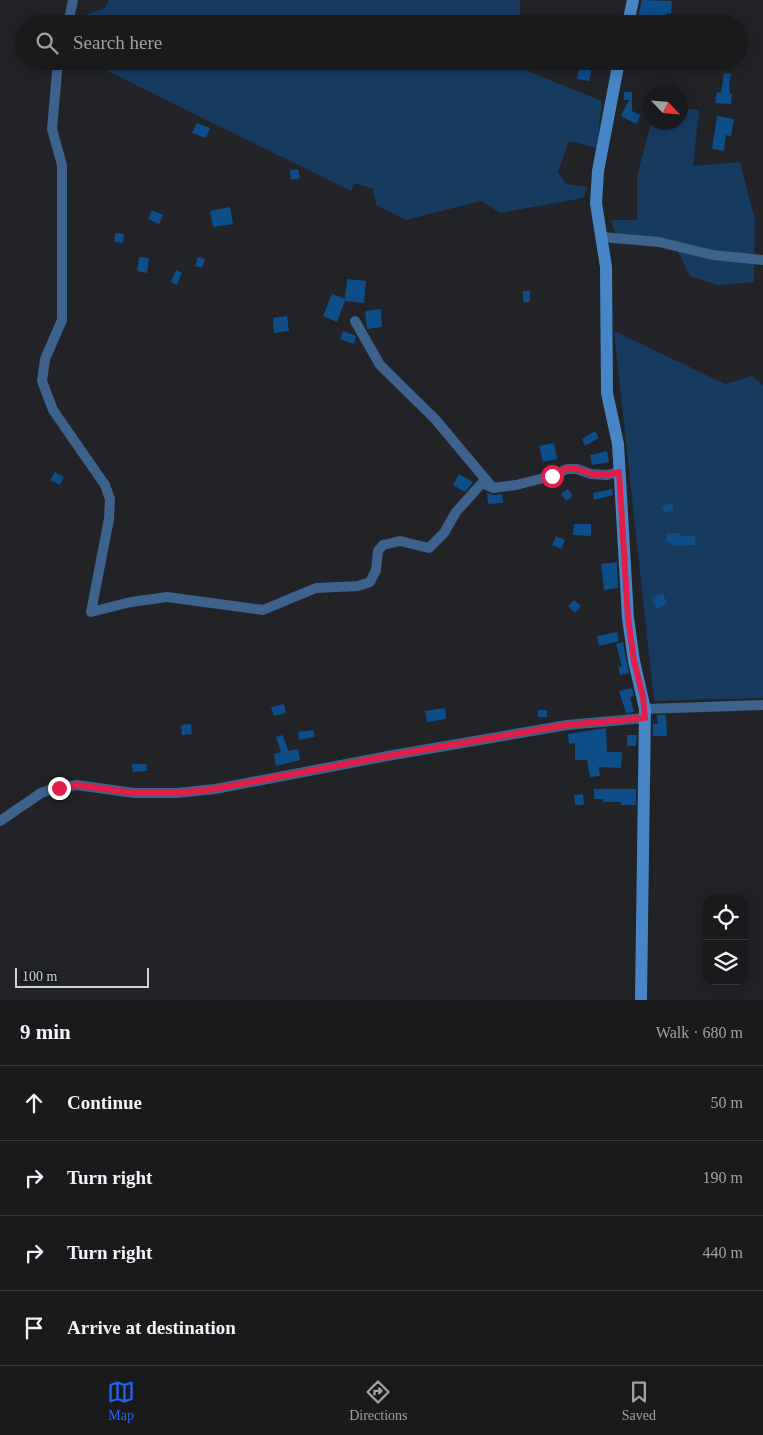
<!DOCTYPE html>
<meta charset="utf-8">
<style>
:root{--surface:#191a1c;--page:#222325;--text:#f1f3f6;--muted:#9fa1a3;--line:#37383b;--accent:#2563eb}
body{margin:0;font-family:"Times New Roman",serif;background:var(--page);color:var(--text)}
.controls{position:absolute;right:15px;bottom:15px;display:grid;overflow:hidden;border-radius:10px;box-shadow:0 2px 12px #0003}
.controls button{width:45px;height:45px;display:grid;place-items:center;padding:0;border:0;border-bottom:1px solid var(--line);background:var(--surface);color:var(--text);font:25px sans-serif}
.compass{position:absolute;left:643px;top:85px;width:45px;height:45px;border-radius:50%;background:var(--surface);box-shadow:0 2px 12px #0003;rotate:116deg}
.scale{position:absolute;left:15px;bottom:12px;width:134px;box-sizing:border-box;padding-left:5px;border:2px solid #cfd1d3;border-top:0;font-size:14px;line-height:18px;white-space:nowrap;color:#cfd1d3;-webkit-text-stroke:4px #171a1d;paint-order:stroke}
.stop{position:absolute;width:15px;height:15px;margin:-11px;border:4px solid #e11d48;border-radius:50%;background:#fff}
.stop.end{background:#e11d48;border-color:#fff;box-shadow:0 1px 5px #0008}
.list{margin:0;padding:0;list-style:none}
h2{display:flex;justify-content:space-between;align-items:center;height:65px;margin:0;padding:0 20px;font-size:21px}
h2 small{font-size:16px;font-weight:400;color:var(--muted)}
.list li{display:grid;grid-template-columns:32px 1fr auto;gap:15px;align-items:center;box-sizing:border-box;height:75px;padding:0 20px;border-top:1px solid var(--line)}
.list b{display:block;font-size:19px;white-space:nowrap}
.list em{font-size:16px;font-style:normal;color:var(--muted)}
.icon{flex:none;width:28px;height:28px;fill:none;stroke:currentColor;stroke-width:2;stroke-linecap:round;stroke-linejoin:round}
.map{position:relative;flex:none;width:763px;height:1000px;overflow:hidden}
.search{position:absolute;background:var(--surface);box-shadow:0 2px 12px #0003;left:15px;right:15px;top:15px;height:55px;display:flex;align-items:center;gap:12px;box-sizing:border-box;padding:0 18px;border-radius:28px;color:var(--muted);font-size:19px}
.sheet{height:365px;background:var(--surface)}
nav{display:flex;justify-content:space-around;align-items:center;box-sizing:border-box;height:70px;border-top:1px solid var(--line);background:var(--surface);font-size:14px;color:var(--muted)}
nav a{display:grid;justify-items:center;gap:2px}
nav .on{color:var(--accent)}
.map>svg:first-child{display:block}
.green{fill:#173a5f}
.building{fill:#0d4d88}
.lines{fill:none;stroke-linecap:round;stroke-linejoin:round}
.street{stroke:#3d628b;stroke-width:10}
.secondary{stroke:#4785c6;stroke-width:12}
.route{stroke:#e11d48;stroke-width:6}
</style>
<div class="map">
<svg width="763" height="1000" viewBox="0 0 763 1000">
<rect width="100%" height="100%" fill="#212326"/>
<!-- green -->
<g class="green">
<path d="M109 0H520V24H78L80 17 105 8Z"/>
<path d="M87 61H520V68L602 101 597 148 569 141 558 172 566 184 588 187 583 198 500 213 481 201 406 220 376 205 373 189 355 183 351 191Z"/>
<path d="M681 108 699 110 693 166 740 162 755 220 754 282 717 285 690 276 673 242 615 233 611 220H637V176L651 123 680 122Z"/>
<path d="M614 331 725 384 752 376 763 385V698L654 701Z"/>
</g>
<!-- building -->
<g class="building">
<path d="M642 0 672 1 671 14 667 13 666 24H636Z"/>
<path d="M693 15 702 17 701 24H691Z"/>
<path d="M580 65 592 68 589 81 577 79Z"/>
<path d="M724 73 731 74 729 84 730 94H732L731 104 715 103 717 92 721 93Z"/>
<path d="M624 92H632V111L641 115 636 124 621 116 629 100H624Z"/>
<path d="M717 116 734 119 731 136 726 135 724 151 712 149Z"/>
<path d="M197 123 210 128 206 138 192 133Z"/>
<path d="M298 169 300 178 291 180 290 170Z"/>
<path d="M230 207 233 224 213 227 210 211Z"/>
<path d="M152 210 163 215 159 224 148 219Z"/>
<path d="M115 233 124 234 123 243 114 242Z"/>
<path d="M139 257 149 258 147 273 137 271Z"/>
<path d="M198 257 205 259 202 268 195 266Z"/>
<path d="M176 270 182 273 177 285 171 282Z"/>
<path d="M347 279 366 281 364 303 345 301 337 322 323 316 332 294 345 299Z"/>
<rect x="523" y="291" width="7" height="11"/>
<path d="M381 309 382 327 367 329 365 311Z"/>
<path d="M287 316 289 331 274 333 273 318Z"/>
<path d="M343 331 356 336 354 344 340 339Z"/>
<path d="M595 431 599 438 585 446 582 439Z"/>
<path d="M554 443 557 459 543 462 539 446Z"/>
<path d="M607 451 609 462 592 465 590 455Z"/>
<path d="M55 472 64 477 60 485 50 480Z"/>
<path d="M459 474 473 482 465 492 453 485Z"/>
<path d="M568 489 573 496 566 501 561 494Z"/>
<path d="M612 489 613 495 594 500 593 493Z"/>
<path d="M487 493 493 495 502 494 503 503 488 504Z"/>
<path d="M672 503 674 511 664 513 662 506Z"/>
<path d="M574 524H591V536L573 535Z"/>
<path d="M667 533H680V536H695V545L671 546V542H666Z"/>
<path d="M556 536 565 540 561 549 552 545Z"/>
<path d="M617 562 618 588 604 590 601 564Z"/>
<path d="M663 593 667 604 657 609 652 598Z"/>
<path d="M574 600 581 606 575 613 568 606Z"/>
<path d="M617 632 619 641 599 646 597 636Z"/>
<path d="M623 642 629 673 620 675 618 666 622 667 616 644Z"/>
<path d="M632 688 634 696 630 697 634 712 626 713 619 691Z"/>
<path d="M284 704 286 713 274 716 271 707Z"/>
<path d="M445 708 446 719 427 722 425 711Z"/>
<rect x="538" y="710" width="9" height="7"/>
<path d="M657 715H666L667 736H653V724H658Z"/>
<path d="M191 724 192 734 182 735 181 725Z"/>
<path d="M606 728 607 752H622L621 768 599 767 600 776 590 777 587 760H575V743L569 744 568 734Z"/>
<path d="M313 730 315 737 299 740 298 732Z"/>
<path d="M283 735 288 751 298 749 300 760 276 766 274 754 281 752 276 737Z"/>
<path d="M627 735H637L636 746H627Z"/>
<path d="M132 764H146L147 771 133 772Z"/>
<path d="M594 789H636V805H621V802H603V799H594Z"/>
<path d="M583 794 584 805H575L574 795Z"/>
</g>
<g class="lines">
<!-- street -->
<g class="street">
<path d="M68 24 73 0"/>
<path d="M58 61 52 129 62 165V320L45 359 42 381 53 410 105 485 110 499 109 519 91 612 131 602 167 597 263 610 316 588 358 586 370 582 376 570 378 551 383 545 400 541 429 548 444 533 456 512 482 483 493 488 516 485 552 476 567 469H577L591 474 607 475 619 472"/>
<path d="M602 237 659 242 713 255 763 260"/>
<path d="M355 321 380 365 435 419 492 487"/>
<path d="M645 709 763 705"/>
<path d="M0 821 41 793 52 789 77 785 134 793H177L215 789 393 755 567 725 645 718"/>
</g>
<!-- secondary -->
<g class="secondary">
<path d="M628 24 633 0"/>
<path d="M619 61 598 171 596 203 606 267 607 393 618 444 628 618 634 661 645 709 641 1000"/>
</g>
</g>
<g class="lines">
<!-- route -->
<path class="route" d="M59 788 77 785 134 793H178L214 789 393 755 566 725 645 718 643 697 634 661 628 618 619 472 607 475 592 474 577 469 567 468 552 476"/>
</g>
</svg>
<div class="controls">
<button><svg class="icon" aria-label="locate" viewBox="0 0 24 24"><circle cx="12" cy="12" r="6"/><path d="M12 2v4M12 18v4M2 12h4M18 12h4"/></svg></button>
<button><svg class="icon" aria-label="layers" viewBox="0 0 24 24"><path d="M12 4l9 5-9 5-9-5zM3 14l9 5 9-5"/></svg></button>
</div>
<svg class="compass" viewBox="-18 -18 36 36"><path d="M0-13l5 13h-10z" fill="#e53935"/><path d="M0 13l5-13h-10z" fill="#9fa1a3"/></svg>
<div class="scale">100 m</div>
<div class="stop" style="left:552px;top:476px"></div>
<div class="stop end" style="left:59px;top:788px"></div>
<div class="search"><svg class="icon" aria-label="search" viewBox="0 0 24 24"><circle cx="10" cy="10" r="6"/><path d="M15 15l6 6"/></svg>Search here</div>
</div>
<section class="sheet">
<h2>9 min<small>Walk · 680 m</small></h2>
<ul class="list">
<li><svg class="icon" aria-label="ahead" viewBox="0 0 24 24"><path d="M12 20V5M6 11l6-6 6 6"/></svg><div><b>Continue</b></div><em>50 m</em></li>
<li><svg class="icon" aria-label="right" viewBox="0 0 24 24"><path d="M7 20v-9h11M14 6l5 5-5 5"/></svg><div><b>Turn right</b></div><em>190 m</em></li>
<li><svg class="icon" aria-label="right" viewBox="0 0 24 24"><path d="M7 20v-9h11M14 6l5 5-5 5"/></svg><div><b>Turn right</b></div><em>440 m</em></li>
<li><svg class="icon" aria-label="arrive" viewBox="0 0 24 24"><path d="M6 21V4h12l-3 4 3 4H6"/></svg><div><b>Arrive at destination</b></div></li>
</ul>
</section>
<nav>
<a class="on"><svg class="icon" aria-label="map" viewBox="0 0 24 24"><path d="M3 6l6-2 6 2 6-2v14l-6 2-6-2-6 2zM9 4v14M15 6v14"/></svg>Map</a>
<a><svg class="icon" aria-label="directions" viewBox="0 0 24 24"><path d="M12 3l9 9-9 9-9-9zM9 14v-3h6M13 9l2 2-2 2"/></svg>Directions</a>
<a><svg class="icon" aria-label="saved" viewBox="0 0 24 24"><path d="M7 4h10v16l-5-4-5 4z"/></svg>Saved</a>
</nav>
